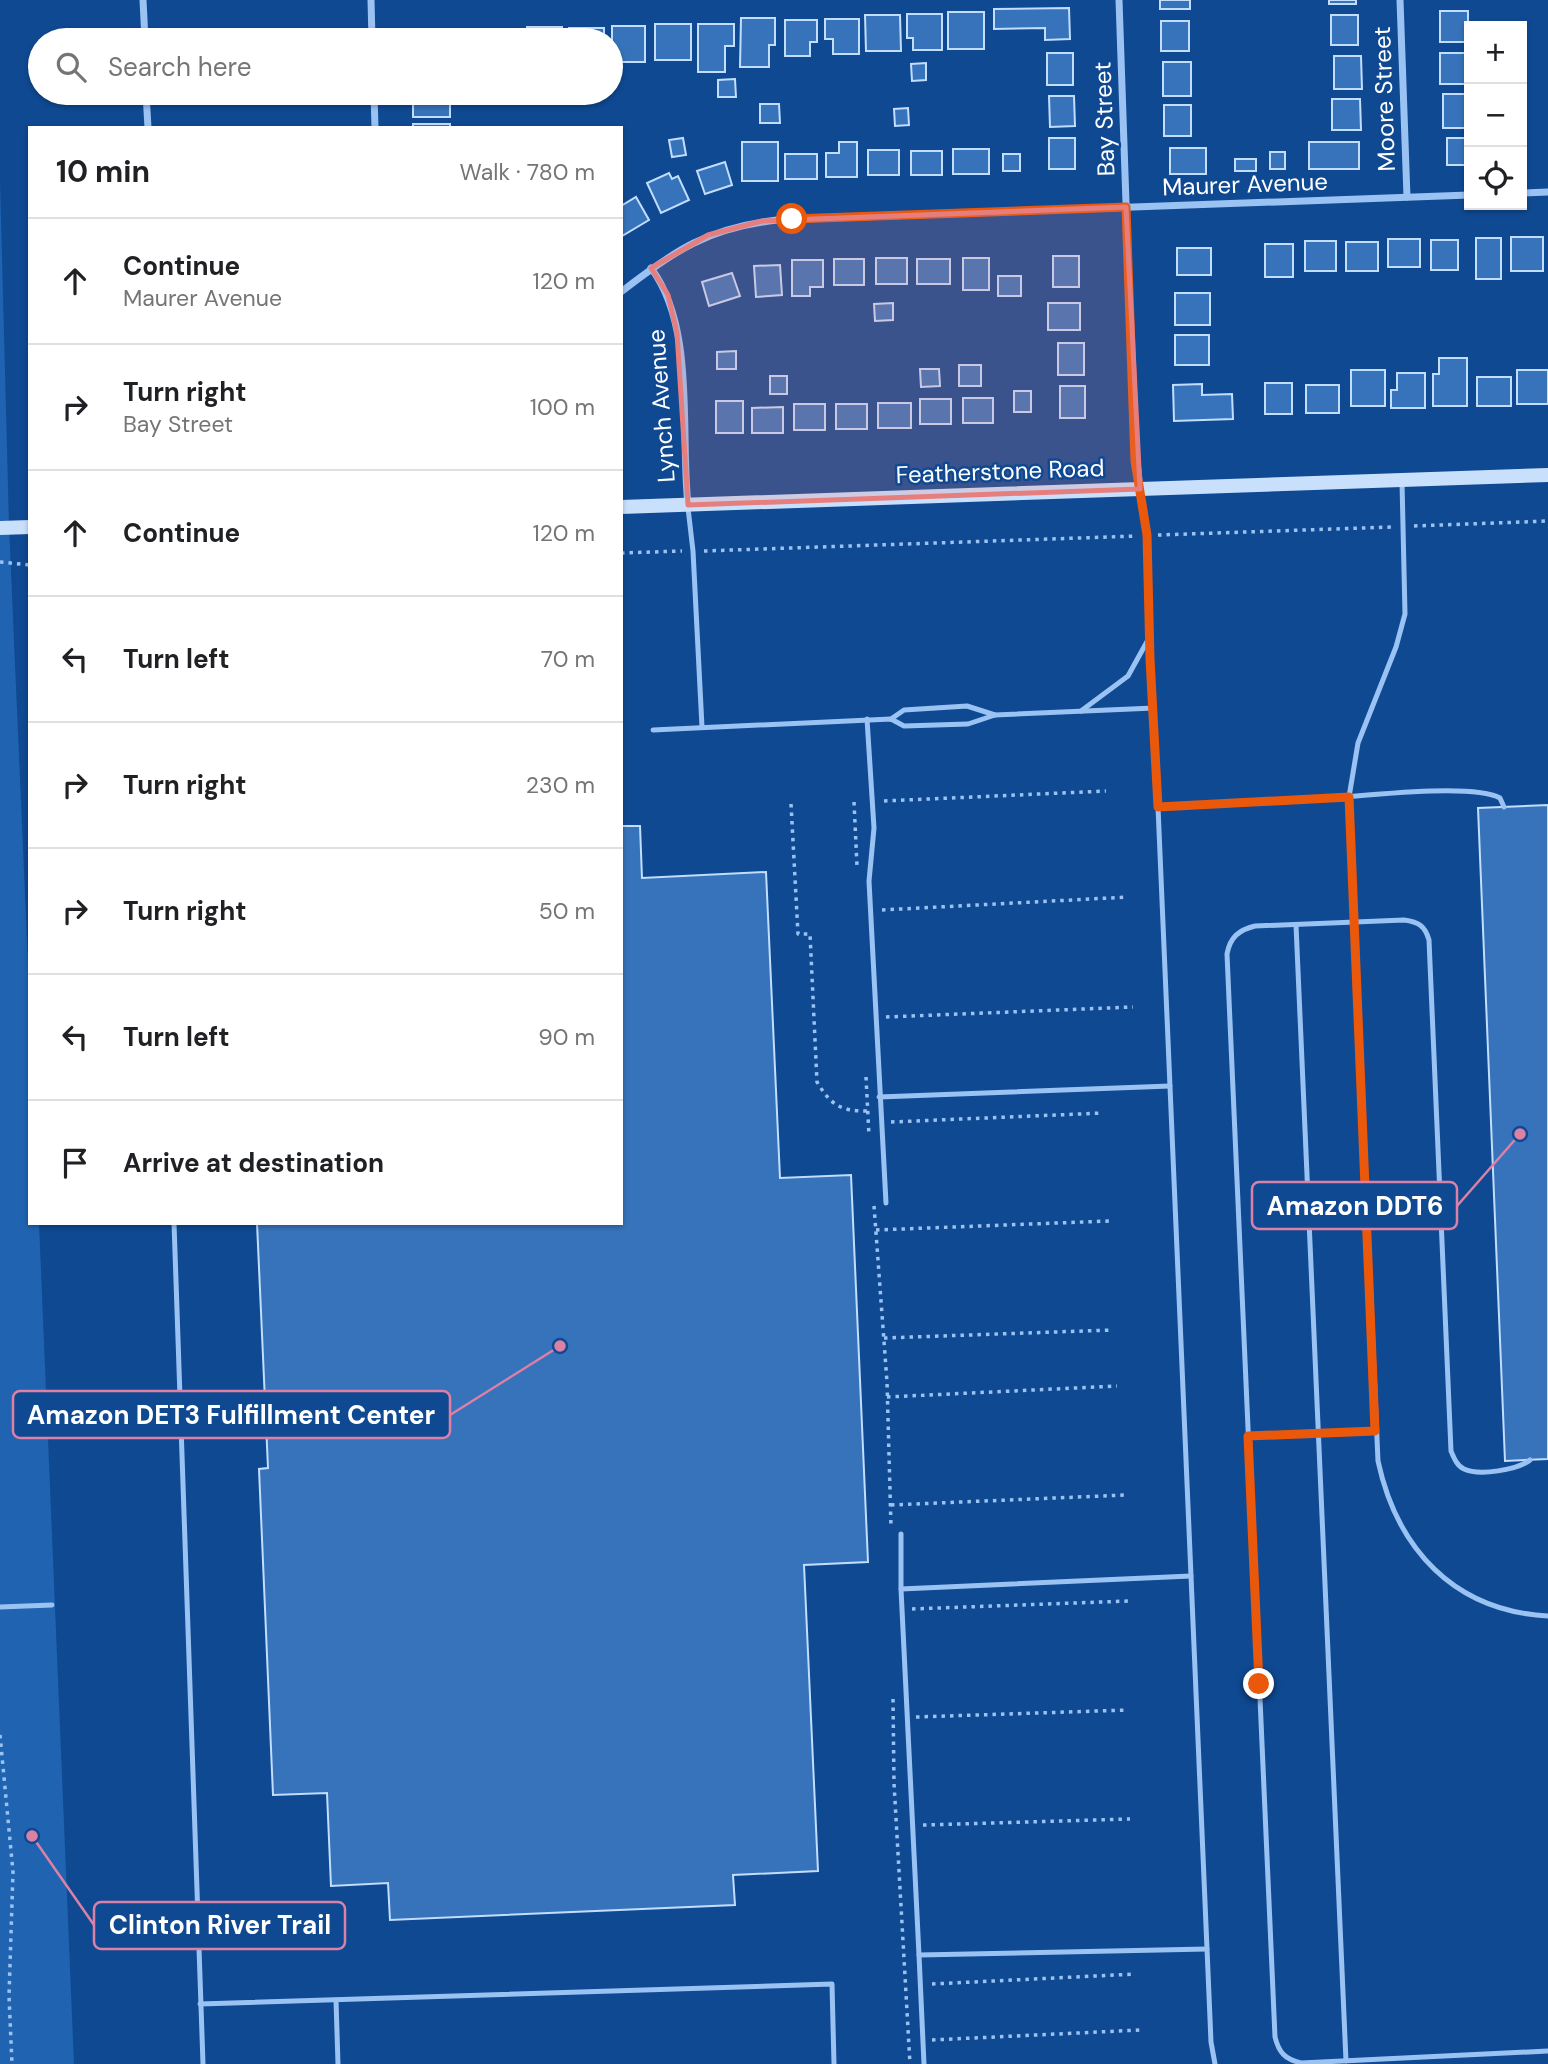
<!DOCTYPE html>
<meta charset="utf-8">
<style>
:root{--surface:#fff;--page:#f6f6f6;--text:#202124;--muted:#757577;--line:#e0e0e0}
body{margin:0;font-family:"DM Sans",sans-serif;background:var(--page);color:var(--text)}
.controls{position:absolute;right:21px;top:21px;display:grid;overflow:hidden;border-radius:0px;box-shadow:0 2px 5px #0004}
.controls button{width:63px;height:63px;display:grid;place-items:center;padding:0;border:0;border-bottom:2px solid var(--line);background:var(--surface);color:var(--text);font:35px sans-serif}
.stop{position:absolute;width:21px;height:21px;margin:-16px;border:5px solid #ea580c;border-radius:50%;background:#fff}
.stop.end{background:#ea580c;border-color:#fff;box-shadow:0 2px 7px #0008}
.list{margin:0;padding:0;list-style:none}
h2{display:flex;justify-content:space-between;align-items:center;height:91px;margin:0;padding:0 28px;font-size:30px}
h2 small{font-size:23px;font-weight:400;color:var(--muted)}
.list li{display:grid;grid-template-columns:46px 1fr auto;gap:21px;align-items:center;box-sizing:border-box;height:126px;padding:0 28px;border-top:2px solid var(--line)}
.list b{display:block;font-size:26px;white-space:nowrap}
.list p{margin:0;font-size:23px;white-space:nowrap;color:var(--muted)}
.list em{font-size:23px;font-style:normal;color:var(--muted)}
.icon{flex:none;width:38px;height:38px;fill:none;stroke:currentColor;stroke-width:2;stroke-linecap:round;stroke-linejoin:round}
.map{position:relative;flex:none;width:1548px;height:2064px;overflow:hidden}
.search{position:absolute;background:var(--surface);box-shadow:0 2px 5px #0004;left:28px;top:28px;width:595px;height:77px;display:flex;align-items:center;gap:18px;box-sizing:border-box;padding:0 24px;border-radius:38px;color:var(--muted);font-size:26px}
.panel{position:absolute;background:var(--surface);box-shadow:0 2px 5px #0004;left:28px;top:126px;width:595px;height:1099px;border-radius:0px}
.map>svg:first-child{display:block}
.green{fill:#2063b1}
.building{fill:#3773ba;stroke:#c2ddfe;stroke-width:2}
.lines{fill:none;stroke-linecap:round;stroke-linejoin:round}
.path{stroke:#9ac3f4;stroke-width:3.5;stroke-dasharray:3.5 5;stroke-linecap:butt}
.lane{stroke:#9ac3f4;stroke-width:5}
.street{stroke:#9ac3f4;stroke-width:7}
.secondary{stroke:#c9e0fd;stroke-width:14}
.route{stroke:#ea580c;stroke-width:9}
.marked{fill:#e67e7e;fill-opacity:0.2;stroke:#e67e7e;stroke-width:5;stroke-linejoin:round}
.labels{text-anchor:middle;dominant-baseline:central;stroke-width:5;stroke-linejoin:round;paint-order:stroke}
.street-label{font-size:24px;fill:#fff;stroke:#0f4992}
.leader{fill:none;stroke:#dd80a5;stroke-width:2.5}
.callout-dot{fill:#dd80a5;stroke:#0f4992;stroke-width:2.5}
.callout{fill:#0f4992;stroke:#dd80a5;stroke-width:2.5}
.callout-label{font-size:26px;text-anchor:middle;font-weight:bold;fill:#fff}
</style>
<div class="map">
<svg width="1548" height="2064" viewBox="0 0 1548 2064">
<rect width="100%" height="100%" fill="#0f4992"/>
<!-- green -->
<path class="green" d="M0 180 9 525 30 1009V1223H39L74 2064H0Z"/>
<!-- building -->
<g class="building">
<rect x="1160" y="0" width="30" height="9"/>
<rect x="1329" y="0" width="27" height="4"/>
<path d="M1069 8 1070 39 1045 40V28L994 29V9Z"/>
<rect x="1440" y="11" width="28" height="31"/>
<rect x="948" y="12" width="36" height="37"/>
<path d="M907 14H942V50H913V38H907Z"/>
<path d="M865 15H900L901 51H866Z"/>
<rect x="1331" y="15" width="27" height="30"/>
<path d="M741 18H775V45H769V67H740Z"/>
<path d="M825 19H859V54H833V39H825Z"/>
<path d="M785 20H817V42H810V56H785Z"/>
<rect x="1161" y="21" width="28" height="30"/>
<rect x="655" y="24" width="36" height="36"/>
<path d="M698 24H734V46H725V72H698Z"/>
<rect x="612" y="26" width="33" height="36"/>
<rect x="527" y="27" width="35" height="13"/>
<rect x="569" y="28" width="35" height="12"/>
<rect x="411" y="29" width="60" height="11"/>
<rect x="488" y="29" width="34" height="11"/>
<rect x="1047" y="53" width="26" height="32"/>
<rect x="1440" y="53" width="29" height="31"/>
<path d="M1334 56H1361L1362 89H1334Z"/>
<rect x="1163" y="62" width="28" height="34"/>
<path d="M926 63V80L912 81 911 64Z"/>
<path d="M735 79 736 97H718V80Z"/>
<rect x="413" y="93" width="37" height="24"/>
<rect x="531" y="93" width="17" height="8"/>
<path d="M574 93H588L589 101 574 102Z"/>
<rect x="1443" y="94" width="26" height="34"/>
<path d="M1049 96H1074L1075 126 1050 127Z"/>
<path d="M1332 99H1360L1361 130H1332Z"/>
<path d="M760 104H779L780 123H760Z"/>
<rect x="1164" y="105" width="27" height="31"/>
<path d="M908 108 909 125 895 126 894 109Z"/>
<rect x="413" y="124" width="37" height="4"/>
<path d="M683 138 686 155 672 157 669 140Z"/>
<rect x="1049" y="138" width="26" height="31"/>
<rect x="1447" y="138" width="22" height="27"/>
<rect x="742" y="142" width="36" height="39"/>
<path d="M839 142H857V177H826V153H839Z"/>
<rect x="1309" y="142" width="50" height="27"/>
<rect x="1170" y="148" width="36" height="26"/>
<rect x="953" y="149" width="36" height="25"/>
<rect x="868" y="150" width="31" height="25"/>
<rect x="911" y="151" width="31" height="24"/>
<rect x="1270" y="152" width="15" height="17"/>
<rect x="785" y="154" width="32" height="25"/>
<rect x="1003" y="154" width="17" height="17"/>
<rect x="1235" y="159" width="21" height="12"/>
<path d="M725 162 732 185 705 194 697 171Z"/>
<path d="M669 173 672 179 678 176 689 200 661 213 647 183Z"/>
<path d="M636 197 649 220 622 236 621 206Z"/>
<rect x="1511" y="237" width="32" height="34"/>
<rect x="1476" y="238" width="25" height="41"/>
<rect x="1388" y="239" width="32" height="28"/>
<rect x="1431" y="240" width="27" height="30"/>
<rect x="1305" y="241" width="31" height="30"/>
<rect x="1346" y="242" width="32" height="29"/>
<rect x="1265" y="244" width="28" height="33"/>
<rect x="1177" y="248" width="34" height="27"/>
<rect x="1053" y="256" width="26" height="31"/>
<rect x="876" y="258" width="31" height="26"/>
<rect x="963" y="258" width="26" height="32"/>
<rect x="834" y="259" width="30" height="26"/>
<rect x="917" y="259" width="33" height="25"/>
<path d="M792 260H823V287H810V296H792Z"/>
<path d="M780 265 782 295 756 297 754 266Z"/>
<path d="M732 273 740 296 709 306 702 282Z"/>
<rect x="998" y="276" width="23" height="20"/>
<rect x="1175" y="293" width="35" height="32"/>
<path d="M893 303V320L875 321 874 304Z"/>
<rect x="1048" y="303" width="32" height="27"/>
<rect x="1175" y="335" width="34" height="30"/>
<rect x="1058" y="343" width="26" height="32"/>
<path d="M736 351V369H717V352Z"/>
<path d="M1439 358H1467V406H1433V374H1439Z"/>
<rect x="959" y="365" width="22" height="21"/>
<path d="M920 369H939L940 386 921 387Z"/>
<rect x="1351" y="370" width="34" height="36"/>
<rect x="1517" y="370" width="31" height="34"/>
<path d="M1397 373H1425V408H1391V390H1397Z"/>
<rect x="770" y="376" width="17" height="18"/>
<rect x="1477" y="377" width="34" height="29"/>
<rect x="1265" y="383" width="27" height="31"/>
<path d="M1202 384V395L1232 394 1233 419 1174 421 1173 385Z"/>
<rect x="1306" y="385" width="33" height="28"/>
<rect x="1060" y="386" width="25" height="32"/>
<rect x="1014" y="391" width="17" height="21"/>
<rect x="963" y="398" width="30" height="25"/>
<rect x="920" y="399" width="31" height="25"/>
<rect x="716" y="401" width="27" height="32"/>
<rect x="878" y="403" width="33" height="25"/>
<rect x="794" y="404" width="31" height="26"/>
<rect x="836" y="404" width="31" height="25"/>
<path d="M783 407V433H752V408Z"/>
<path d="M1548 805V1459L1505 1461 1478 808Z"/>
<path d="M621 826H640L642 878 766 872 780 1178 851 1175 868 1562 804 1565 818 1871 733 1875 735 1905 390 1920 388 1883 331 1886 327 1793 273 1795 259 1469 268 1468 257 1223H621Z"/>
</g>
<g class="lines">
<!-- path -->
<g class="path">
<path d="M1414 526 1548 521"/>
<path d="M1158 535 1392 527"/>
<path d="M704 551 1137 536"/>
<path d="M621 553 682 551"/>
<path d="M0 562 30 565"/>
<path d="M884 801 1106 791"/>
<path d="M854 802 857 866"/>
<path d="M791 804 798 934H810L817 1082C831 1105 840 1111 867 1111"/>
<path d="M882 910 1128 897"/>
<path d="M886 1017 1133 1007"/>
<path d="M866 1077 869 1136"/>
<path d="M891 1122 1103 1113"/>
<path d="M874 1206 887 1382 891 1527"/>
<path d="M876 1230 1109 1221"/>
<path d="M884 1338 1112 1330"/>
<path d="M887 1397 1117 1386"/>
<path d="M891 1505 1125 1495"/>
<path d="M912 1609 1128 1601"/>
<path d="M893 1699 894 1783 910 2064"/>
<path d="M916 1717 1128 1710"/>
<path d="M0 1735 13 1872 9 1996 12 2064"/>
<path d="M923 1825 1130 1819"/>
<path d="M932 1984 1135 1974"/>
<path d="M932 2040 1140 2030"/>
</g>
<!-- lane -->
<g class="lane">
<path d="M1402 482 1405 614 1396 647 1358 743 1349 797 1378 1461C1397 1549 1454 1611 1548 1616"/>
<path d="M1140 492 1147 535 1150 659 1158 807C1205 805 1251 804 1298 801 1339 799 1469 781 1500 798L1504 807"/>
<path d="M688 508 693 551 702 727"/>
<path d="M1081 711 1128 676 1149 638"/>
<path d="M867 719 874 828 869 881 886 1203"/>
<path d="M891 719 904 710 967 706 995 715"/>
<path d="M653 730 891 719 904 726 968 724 995 715 1154 708"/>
<path d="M1158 807 1211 2042 1215 2064"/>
<path d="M1296 925 1346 2061"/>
<path d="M879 1097 1170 1086"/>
<path d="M174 1223 203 2064"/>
<path d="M1248 1436 1375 1431"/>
<path d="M1530 1460C1518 1470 1479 1476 1464 1469 1457 1466 1454 1458 1451 1451L1429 940C1425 926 1419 922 1404 920L1255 926C1239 930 1230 937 1227 954L1275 2037C1279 2053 1285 2059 1301 2063L1548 2051"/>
<path d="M901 1534V1589L919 1955 1207 1949"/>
<path d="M901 1589 1191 1576"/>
<path d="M0 1607 52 1605"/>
<path d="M919 1955 924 2064"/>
<path d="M336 2000 338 2064"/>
<path d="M200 2004 832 1984 834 2064"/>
</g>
<!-- street -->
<g class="street">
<path d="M143 0 145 40"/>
<path d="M371 0 372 40"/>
<path d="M1119 0 1134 435 1140 489"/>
<path d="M1400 0 1407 197"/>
<path d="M146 93 148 128"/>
<path d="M374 93 375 128"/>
<path d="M1522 193 1548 192"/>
<path d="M651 268C696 328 680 432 688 505"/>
<path d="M621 292C675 250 708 228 777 220L1469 195"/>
</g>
<!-- secondary -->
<g class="secondary">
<path d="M621 507 1548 475"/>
<path d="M0 528 30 527"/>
</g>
</g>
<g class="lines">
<!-- route -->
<path class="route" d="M792 219 1126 207 1135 461 1147 535 1150 659 1158 807 1349 797 1375 1431 1248 1436 1259 1684"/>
</g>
<!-- marked area -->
<path class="marked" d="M1126 207 1140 489 688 505 677 333 668 295 651 268 708 235 762 221Z"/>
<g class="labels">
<!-- street labels -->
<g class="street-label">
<text transform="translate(1384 99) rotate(-92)">Moore Street</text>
<text transform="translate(1104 119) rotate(-92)">Bay Street</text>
<text transform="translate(1245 184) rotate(-2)">Maurer Avenue</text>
<text transform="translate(661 406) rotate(-94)">Lynch Avenue</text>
<text transform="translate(1000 471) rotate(-2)">Featherstone Road</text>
</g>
</g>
<!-- callouts -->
<path class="leader" d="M1520 1134L1457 1206M560 1346L450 1415M32 1836L94 1925"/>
<g class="callout-dot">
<circle cx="1520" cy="1134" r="7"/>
<circle cx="560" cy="1346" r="7"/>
<circle cx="32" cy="1836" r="7"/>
</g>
<g class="callout">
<rect x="1252" y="1182" width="205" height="47" rx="7"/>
<rect x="13" y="1391" width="437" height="47" rx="7"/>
<rect x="94" y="1902" width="251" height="47" rx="7"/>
</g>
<g class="callout-label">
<text x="1355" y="1215">Amazon DDT6</text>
<text x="231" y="1424">Amazon DET3 Fulfillment Center</text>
<text x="220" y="1934">Clinton River Trail</text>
</g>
</svg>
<div class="controls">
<button>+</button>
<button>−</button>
<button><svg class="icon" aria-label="locate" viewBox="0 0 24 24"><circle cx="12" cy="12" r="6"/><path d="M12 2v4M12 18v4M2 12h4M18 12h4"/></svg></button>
</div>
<div class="stop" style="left:792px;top:219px"></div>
<div class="stop end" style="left:1259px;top:1684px"></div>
<div class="search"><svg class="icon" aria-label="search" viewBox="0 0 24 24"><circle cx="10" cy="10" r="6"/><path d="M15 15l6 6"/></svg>Search here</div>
<section class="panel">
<h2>10 min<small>Walk · 780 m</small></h2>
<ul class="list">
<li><svg class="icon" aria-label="ahead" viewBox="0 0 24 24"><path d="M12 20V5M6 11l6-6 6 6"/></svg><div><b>Continue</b><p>Maurer Avenue</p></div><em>120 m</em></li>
<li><svg class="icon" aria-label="right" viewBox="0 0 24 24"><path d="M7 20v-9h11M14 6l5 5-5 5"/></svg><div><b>Turn right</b><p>Bay Street</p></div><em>100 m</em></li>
<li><svg class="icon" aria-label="ahead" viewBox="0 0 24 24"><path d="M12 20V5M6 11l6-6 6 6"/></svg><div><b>Continue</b></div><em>120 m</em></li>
<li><svg class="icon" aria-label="left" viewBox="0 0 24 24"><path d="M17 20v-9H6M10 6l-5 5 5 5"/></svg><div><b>Turn left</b></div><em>70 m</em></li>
<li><svg class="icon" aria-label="right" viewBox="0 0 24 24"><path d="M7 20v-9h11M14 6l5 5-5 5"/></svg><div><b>Turn right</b></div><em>230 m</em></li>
<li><svg class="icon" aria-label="right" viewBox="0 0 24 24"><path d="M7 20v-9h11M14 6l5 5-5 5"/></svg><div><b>Turn right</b></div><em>50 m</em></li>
<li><svg class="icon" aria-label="left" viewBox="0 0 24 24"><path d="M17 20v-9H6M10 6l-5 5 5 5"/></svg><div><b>Turn left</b></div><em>90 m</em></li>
<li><svg class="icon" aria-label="arrive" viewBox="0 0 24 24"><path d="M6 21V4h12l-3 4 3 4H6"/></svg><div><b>Arrive at destination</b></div></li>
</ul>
</section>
</div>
